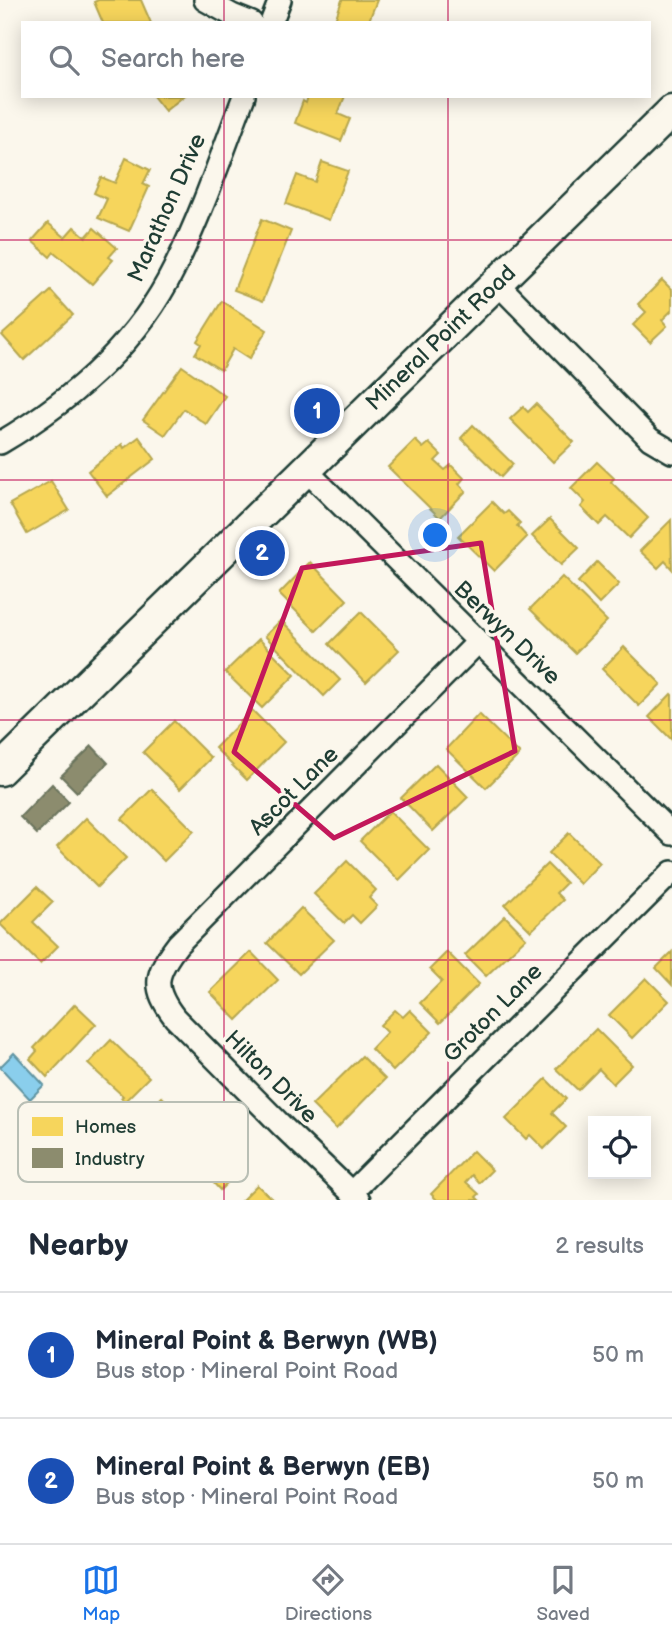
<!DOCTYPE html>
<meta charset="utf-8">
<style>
:root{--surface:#fff;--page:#f6f6f7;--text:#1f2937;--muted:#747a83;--line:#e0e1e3;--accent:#1a73e8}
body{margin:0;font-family:"Balsamiq Sans",sans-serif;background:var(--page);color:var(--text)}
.controls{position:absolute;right:21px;bottom:21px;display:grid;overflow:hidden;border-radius:0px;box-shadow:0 4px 18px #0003}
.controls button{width:63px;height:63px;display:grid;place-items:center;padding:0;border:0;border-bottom:2px solid var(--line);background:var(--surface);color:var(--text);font:35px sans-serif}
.you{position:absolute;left:436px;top:536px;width:24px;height:24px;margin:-18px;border:5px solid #fff;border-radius:50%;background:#1a73e8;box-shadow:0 0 0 10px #1a73e833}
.badge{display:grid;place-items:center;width:46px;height:46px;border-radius:50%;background:var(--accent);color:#fff;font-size:23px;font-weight:700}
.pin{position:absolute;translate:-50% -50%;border:4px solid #fff;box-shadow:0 2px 7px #0006}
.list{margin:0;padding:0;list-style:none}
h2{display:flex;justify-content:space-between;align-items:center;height:91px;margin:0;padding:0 28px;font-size:30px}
h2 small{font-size:23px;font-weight:400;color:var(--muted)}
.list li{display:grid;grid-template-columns:46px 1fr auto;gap:21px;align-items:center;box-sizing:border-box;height:126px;padding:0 28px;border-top:2px solid var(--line)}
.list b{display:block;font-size:26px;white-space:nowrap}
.list p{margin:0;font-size:23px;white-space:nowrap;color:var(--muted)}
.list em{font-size:23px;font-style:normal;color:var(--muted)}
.icon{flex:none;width:38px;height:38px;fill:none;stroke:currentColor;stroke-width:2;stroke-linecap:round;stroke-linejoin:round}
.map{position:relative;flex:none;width:672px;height:1200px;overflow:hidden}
.search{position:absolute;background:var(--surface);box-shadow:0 4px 18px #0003;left:21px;right:21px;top:21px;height:77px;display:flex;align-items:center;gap:18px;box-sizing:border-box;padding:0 24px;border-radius:0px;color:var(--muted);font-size:26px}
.sheet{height:343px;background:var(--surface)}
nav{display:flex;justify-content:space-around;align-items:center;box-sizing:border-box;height:98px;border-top:2px solid var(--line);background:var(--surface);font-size:19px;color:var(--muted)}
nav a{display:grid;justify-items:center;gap:4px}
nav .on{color:var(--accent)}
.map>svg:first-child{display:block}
.water{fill:#8aceec;stroke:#5f94a2;stroke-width:2}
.homes{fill:#f6d55c;stroke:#b6a750;stroke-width:2}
.industry{fill:#8c8c6e;stroke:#6b745d;stroke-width:2}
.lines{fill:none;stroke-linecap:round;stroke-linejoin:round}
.street-casing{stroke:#1f3d34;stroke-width:26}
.secondary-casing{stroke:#1f3d34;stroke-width:35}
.street{stroke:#fbf7ec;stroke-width:21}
.secondary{stroke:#fbf7ec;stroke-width:30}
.marked{fill:none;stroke:#c2185b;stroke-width:5;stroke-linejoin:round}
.grid{fill:none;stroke:#c2185b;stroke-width:2;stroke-opacity:0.55}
.labels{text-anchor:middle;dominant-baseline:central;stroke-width:7;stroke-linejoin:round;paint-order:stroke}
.street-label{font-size:23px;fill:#1f3d34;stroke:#fbf7ec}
.key{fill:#fbf7ec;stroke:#b9bfb5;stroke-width:2}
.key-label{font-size:19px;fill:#1f3d34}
</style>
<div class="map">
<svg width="672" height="1200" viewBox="0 0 672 1200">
<rect width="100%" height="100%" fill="#fbf7ec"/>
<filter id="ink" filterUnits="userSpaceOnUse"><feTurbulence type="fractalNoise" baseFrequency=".0143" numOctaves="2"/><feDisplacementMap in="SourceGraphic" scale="14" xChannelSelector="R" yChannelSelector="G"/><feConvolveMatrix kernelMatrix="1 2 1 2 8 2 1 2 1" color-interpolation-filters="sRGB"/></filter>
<g filter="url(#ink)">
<!-- water -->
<path class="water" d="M14 1053 44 1085 30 1099 0 1067Z"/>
<!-- homes -->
<g class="homes">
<path d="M98 0H141L151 23H103L94 2Z"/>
<path d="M342 0H377L368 23H334Z"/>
<path d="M153 96H184L165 111Z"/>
<path d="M308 96H345L338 114 350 119 341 141 295 123 303 101 306 103Z"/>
<path d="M126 158 150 170 143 184 149 187 129 231 98 218 107 199 94 193 101 177 115 183Z"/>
<path d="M322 162 348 171 329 220 286 204 297 175 315 182Z"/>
<path d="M262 219 291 231 263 301 234 290Z"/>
<path d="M48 223 65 237 74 227 86 237 94 228 117 248 109 257 113 260 92 284 54 252 50 257 32 241Z"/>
<path d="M662 280 672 290V310L662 320 667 326 650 342 633 325 646 312 638 304Z"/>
<path d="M51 291 73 315 24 360 2 335Z"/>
<path d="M222 301 267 330 249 359 233 349 221 370 195 354 201 344 197 341Z"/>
<path d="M182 366 225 396 206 424 184 409 165 435 143 420Z"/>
<path d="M536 404 574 442 553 462 510 419 523 407 528 412Z"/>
<path d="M473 425 513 464 501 477 461 438Z"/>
<path d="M139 437 155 459 107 496 88 471 122 444 124 448Z"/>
<path d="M415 440 423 448 429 443 441 455 435 461 445 470 451 465 464 478 459 484 466 491 440 518 388 467Z"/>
<path d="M597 462 614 478 611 482 648 518 629 538 607 517 599 525 581 507 585 502 571 488Z"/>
<path d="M51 481 69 510 27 534 10 504Z"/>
<path d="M492 502 504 514 508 511 520 523 517 526 527 537 494 571 458 536Z"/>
<path d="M550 519 579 548 561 565 532 536Z"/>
<path d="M671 520 672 569 665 561 658 568 640 551Z"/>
<path d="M310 562 347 600 316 631 279 594Z"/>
<path d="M597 562 619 584 599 604 578 582Z"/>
<path d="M562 577 607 621 575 653 530 609Z"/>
<path d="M361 612 399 650 366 682 329 644Z"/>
<path d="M281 620 340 680 324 696 265 636Z"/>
<path d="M259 639 295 675 262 708 225 672Z"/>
<path d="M624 647 661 684 639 706 602 669Z"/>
<path d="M671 694 672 695V740L649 717Z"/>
<path d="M252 710 284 742 247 780 215 748Z"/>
<path d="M479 714 520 754 486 788 446 749Z"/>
<path d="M174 721 211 758 180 789 143 752Z"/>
<path d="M436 764 468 797 433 831 401 798Z"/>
<path d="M152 789 194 831 164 861 122 819Z"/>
<path d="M390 811 429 850 399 880 360 841Z"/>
<path d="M86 818 126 858 97 887 57 847Z"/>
<path d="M569 833 600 863 580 884 549 853Z"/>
<path d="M347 861 376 890 369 898 377 906 360 923 352 915 344 923 314 894Z"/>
<path d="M547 864 566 883 556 893 563 900 531 931 505 905Z"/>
<path d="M37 887 53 902 33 922 58 946 40 964 0 924Z"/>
<path d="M301 908 334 940 299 974 267 943Z"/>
<path d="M505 916 526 938 486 976 465 955Z"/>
<path d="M251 952 278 980 237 1020 210 992Z"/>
<path d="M447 952 479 984 440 1023 420 1003 442 981 430 969Z"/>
<path d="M672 952V985L656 968Z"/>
<path d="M646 978 669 1001 632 1038 609 1015Z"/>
<path d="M75 1004 96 1024 47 1077 30 1059 37 1051 34 1048Z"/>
<path d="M395 1010 403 1017 410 1010 432 1032 393 1071 371 1049 387 1032 380 1025Z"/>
<path d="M596 1029 632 1065 613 1084 599 1069 578 1090 556 1069Z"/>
<path d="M111 1040 149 1077 125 1101 121 1098 123 1096 88 1064Z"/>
<path d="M362 1056 385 1079 336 1129 312 1105Z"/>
<path d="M546 1079 566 1099 552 1113 566 1127 544 1149 530 1135 526 1139 506 1119Z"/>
<path d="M162 1097 189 1124 169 1144 143 1117Z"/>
<path d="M208 1136 241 1169 220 1190 189 1156Z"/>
<path d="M473 1151 492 1170 479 1183 472 1175 466 1182 479 1194 476 1197 479 1200H437L431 1194Z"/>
<path d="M257 1185 273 1200H242Z"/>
</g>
<!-- industry -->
<g class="industry">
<path d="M92 746 108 763 77 792 61 776Z"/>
<path d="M52 784 69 802 37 834 20 817Z"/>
</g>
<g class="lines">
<defs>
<g id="street">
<path d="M205 0 232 15 252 23"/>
<path d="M271 23 280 0"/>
<path d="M497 283 650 439 672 452"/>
<path d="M0 443C71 401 137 344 174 269 202 213 222 154 244 96"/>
<path d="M306 470 672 834"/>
<path d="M351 1193 672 872"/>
<path d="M359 1200 283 1127 175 1018C151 987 155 974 178 944L478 642"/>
</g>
<path id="secondary" d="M0 770 672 111"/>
</defs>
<!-- street casing -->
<use href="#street" class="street-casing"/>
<!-- secondary casing -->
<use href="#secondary" class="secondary-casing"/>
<!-- street -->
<use href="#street" class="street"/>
<!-- secondary -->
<use href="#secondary" class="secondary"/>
</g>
</g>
<!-- marked area -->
<path class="marked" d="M481 543 515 751 334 838 234 752 302 568Z"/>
<!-- grid -->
<path class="grid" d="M224 0V23M448 0V23M224 96V1200M448 96V1200M0 240H672M0 480H672M0 720H672M0 960H672"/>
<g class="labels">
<!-- street labels -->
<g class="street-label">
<text transform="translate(167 208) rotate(-66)">Marathon Drive</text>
<text transform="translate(441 338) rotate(-44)">Mineral Point Road</text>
<text transform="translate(507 633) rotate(44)">Berwyn Drive</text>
<text transform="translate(294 791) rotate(-45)">Ascot Lane</text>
<text transform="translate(493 1013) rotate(-45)">Groton Lane</text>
<text transform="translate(271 1077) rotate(45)">Hilton Drive</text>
</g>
</g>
<!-- legend -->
<rect x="18" y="1102" width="230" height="80" rx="10" class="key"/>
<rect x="32" y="1117" width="31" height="19" fill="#f6d55c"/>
<rect x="32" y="1148" width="31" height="20" fill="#8c8c6e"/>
<g class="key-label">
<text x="75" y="1133">Homes</text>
<text x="75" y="1165">Industry</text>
</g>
</svg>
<div class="controls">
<button><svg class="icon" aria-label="locate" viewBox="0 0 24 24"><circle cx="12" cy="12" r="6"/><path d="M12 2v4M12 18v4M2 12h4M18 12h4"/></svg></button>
</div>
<div class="you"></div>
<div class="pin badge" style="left:317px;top:411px;background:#1a4fb4">1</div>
<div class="pin badge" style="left:262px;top:553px;background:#1a4fb4">2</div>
<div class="search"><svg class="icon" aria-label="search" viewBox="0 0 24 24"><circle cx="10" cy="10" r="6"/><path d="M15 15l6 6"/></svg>Search here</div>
</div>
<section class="sheet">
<h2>Nearby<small>2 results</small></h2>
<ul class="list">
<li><span class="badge" style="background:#1a4fb4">1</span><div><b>Mineral Point &amp; Berwyn (WB)</b><p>Bus stop · Mineral Point Road</p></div><em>50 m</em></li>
<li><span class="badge" style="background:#1a4fb4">2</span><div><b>Mineral Point &amp; Berwyn (EB)</b><p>Bus stop · Mineral Point Road</p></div><em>50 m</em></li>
</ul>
</section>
<nav>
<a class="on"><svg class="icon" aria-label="map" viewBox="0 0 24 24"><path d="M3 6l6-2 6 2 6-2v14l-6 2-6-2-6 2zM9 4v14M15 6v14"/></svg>Map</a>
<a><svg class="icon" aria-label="directions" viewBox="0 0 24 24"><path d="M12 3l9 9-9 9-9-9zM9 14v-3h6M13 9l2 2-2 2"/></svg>Directions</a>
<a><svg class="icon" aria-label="saved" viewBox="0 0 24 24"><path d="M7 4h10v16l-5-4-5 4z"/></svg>Saved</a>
</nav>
